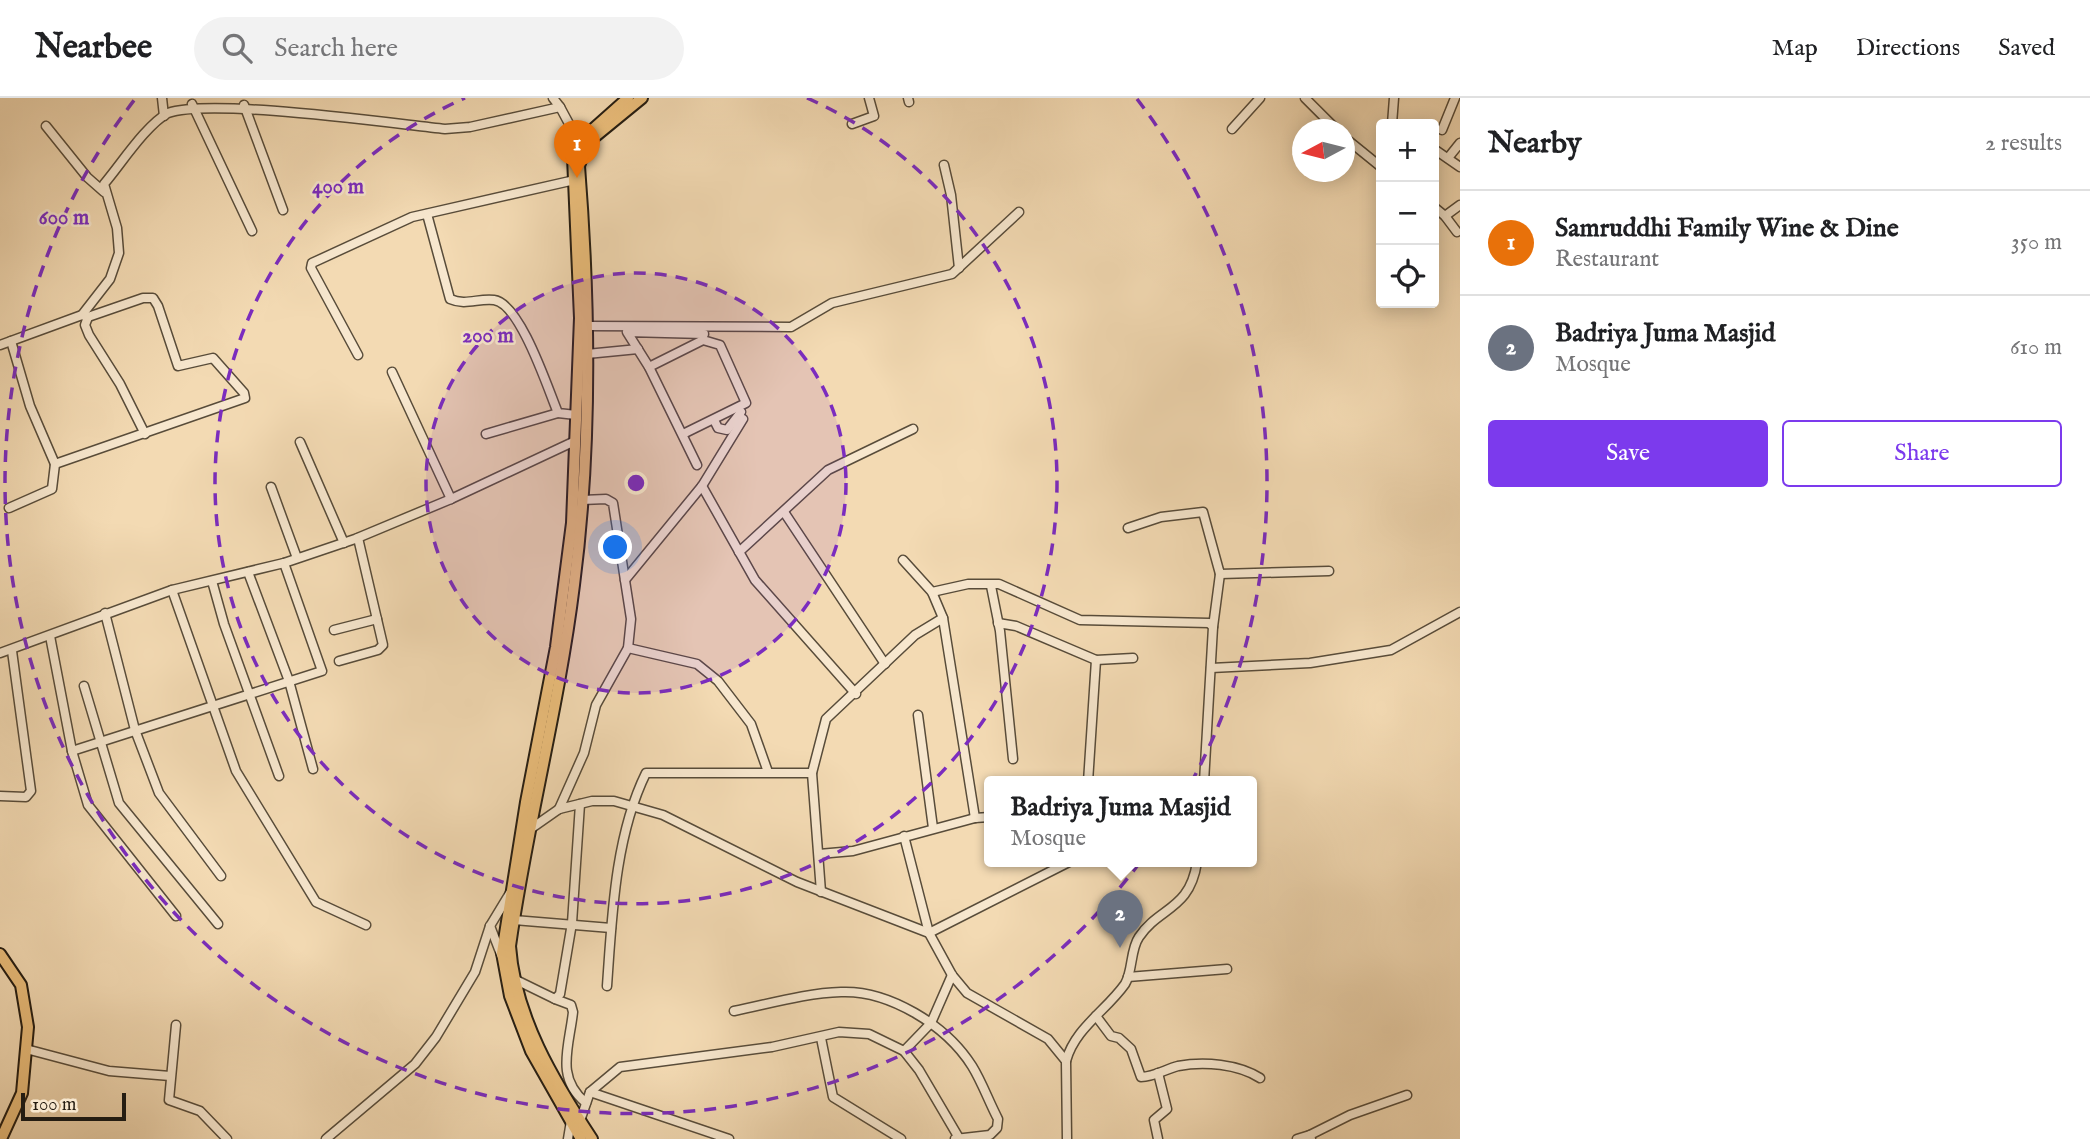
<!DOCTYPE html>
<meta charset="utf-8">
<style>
:root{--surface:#fff;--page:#f2f2f2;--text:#202124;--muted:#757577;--line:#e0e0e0;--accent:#7c3aed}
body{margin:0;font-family:"IM FELL English",serif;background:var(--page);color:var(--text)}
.controls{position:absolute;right:21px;top:21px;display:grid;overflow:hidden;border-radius:7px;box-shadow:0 4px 18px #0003}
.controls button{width:63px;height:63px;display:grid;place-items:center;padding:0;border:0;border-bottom:2px solid var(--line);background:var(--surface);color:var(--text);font:35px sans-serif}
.compass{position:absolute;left:1292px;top:21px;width:63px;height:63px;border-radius:50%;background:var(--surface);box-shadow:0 4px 18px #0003;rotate:263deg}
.scale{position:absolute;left:21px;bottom:18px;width:105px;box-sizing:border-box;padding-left:7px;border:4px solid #251d12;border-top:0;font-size:19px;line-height:24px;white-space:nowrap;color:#251d12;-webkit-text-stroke:5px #f7e7ce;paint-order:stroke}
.you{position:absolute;left:616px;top:450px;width:24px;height:24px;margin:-18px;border:5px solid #fff;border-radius:50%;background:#1a73e8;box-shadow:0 0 0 10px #1a73e833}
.badge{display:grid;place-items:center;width:46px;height:46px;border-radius:50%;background:var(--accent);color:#fff;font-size:23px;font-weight:700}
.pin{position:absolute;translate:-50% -58px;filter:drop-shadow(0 2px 4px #0008)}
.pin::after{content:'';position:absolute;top:37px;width:24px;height:21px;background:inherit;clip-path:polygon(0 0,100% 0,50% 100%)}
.popup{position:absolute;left:984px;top:678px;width:273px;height:91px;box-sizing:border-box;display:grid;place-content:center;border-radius:7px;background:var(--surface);filter:drop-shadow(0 2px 5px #0005);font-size:23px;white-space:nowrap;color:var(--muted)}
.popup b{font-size:26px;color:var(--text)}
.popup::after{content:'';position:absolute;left:50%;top:100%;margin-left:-14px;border:14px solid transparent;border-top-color:var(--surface)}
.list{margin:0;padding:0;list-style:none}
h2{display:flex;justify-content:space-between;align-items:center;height:91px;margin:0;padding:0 28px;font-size:30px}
h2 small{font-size:23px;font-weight:400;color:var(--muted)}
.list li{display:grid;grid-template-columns:46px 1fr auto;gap:21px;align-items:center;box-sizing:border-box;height:105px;padding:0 28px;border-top:2px solid var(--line)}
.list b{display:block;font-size:26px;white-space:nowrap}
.list p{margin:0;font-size:23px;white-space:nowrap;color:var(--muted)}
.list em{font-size:23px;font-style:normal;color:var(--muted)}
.actions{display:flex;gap:14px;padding:21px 28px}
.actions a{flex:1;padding:16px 0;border:2px solid var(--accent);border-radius:7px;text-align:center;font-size:24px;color:var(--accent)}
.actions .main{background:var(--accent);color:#fff}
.icon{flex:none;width:38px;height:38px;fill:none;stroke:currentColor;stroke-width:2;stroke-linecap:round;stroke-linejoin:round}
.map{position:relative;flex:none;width:1460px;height:1041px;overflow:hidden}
header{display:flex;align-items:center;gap:42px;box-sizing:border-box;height:98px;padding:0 35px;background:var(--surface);border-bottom:2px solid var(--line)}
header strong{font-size:33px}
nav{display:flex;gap:38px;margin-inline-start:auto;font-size:24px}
.search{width:490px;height:63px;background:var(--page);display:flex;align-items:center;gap:18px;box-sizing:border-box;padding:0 24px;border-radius:38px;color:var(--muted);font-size:26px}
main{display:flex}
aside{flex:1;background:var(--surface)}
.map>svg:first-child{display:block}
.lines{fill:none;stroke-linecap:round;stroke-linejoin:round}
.minor-casing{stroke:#584c3a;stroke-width:11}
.major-casing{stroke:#251d12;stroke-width:14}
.minor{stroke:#f7e7ce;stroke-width:8}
.major{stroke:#eabd7a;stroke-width:10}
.ring{fill:none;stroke:#7b2cbf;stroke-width:3.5;stroke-dasharray:12 9}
.centre{fill:#7b2cbf;stroke:#f7e7ce;stroke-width:3.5}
.ring-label{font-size:21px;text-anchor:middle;font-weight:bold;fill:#7b2cbf;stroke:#f7e7ce;stroke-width:5;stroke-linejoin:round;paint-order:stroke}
</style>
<header>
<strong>Nearbee</strong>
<div class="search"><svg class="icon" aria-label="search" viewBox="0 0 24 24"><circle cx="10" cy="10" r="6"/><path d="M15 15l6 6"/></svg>Search here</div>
<nav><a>Map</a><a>Directions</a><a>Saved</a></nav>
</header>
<main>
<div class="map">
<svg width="1460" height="1041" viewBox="0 0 1460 1041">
<rect width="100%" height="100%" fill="#f3dab3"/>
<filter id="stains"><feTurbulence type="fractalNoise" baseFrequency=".00286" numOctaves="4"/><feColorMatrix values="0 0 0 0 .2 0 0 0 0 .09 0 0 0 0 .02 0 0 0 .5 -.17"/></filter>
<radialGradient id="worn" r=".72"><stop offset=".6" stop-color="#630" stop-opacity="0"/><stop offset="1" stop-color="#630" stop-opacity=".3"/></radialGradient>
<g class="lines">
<defs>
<g id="minor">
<path d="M162 0 164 18"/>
<path d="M553 0 560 9"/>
<path d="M908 0 909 4"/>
<path d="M1305 0 1337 32"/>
<path d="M192 6 252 133"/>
<path d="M244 7 283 112"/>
<path d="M852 26 874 18 869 0"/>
<path d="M1392 26 1394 0"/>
<path d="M46 28 87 79 104 94"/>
<path d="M1232 31 1260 0"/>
<path d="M1442 32 1455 0"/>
<path d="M1344 39 1381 69"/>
<path d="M1434 51 1460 69"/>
<path d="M1448 60 1460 45"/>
<path d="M944 67 951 97 959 170"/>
<path d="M1434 109 1445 118 1457 134"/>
<path d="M427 116 450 201C466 208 478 200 494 202 520 205 548 291 558 315L576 317"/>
<path d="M1445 118 1460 107"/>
<path d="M88 219 85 227 89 237 120 286 145 336"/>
<path d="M588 228 791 229 832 205 952 176 1019 114"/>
<path d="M11 243 30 308 55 366 245 300 244 295 213 260 178 268 158 208 153 200H143L88 219 82 217"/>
<path d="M0 247 82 217 110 181 119 155 117 130 104 86C121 66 146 27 168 15 211 0 388 25 445 31L470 29 560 9 581 48"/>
<path d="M587 256 638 251"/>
<path d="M358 257 311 170 312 165 412 119 579 81"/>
<path d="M649 269 703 242 720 247 746 305 683 336"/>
<path d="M392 274 451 401"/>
<path d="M714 322 718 330 727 332 741 314"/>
<path d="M486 336 558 315"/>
<path d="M300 344 344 445"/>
<path d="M697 367 649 269 627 234 704 236"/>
<path d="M702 388 755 482 856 596"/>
<path d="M271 389 297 460"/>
<path d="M9 410 52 391 55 366"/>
<path d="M784 414 885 566"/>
<path d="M1128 430 1161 419 1203 414 1220 476 1329 473"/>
<path d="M739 454 828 372 913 331"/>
<path d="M903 462 932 494 943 520 975 720"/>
<path d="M248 474 289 583 313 671"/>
<path d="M625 482 702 388 743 321"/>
<path d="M212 483 224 526 279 678"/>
<path d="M991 488 1000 533 1013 661"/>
<path d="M172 492 236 673 316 804 366 827"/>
<path d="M932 494 968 486H999L1080 522 1209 525 1213 529 1204 684"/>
<path d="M105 515 135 632 159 695 221 778"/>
<path d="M998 525 1016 528 1096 562 1133 560"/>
<path d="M1213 529 1220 476"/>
<path d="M334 532 377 521"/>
<path d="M50 538 72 653 88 707 176 818"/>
<path d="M628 550 697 566 718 583 751 626 768 674"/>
<path d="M0 555 172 492 284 465 355 441 451 401 575 343"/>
<path d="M339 563 378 552 383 547 358 440"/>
<path d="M1211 570 1310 565 1391 552 1460 514"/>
<path d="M84 588 119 705 218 826"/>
<path d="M918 617 933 730"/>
<path d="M72 653 322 573 284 465"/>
<path d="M1088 684 1096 562"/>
<path d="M0 698 26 699 31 693 12 553"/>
<path d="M559 711 584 655 596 607 628 550 631 521 613 405 606 401 582 402"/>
<path d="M529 732 559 711 592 703H614L663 717 797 784 929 835 952 877 967 895 1048 941 1066 963 1067 1041"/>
<path d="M904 738 929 835 1069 764"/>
<path d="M819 756 853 753 975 720 989 719"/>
<path d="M821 794 812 675 826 621 915 537 943 520"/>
<path d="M514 822 611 830"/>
<path d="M490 828 502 859"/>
<path d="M1128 879 1227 871"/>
<path d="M514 881 555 901 560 896 572 825 580 706"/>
<path d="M607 888C612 818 615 738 646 675H812"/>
<path d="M555 901 571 907 573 914C569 950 555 979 586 1005"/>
<path d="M734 913C769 906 806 895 841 894 889 892 946 927 972 968 982 984 989 1004 998 1021L997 1030 990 1037 955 1041"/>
<path d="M1096 918 1111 938 1119 940 1131 951 1141 979C1154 979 1166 971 1178 968 1204 963 1238 966 1260 980"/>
<path d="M176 927 169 1002 200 1013 227 1041"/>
<path d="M821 940 833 999 901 1041"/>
<path d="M26 951 109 973 170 978"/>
<path d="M904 953 919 972 959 1040"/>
<path d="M1066 963C1075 930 1106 913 1125 886 1133 873 1130 852 1139 839 1159 809 1190 812 1197 764"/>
<path d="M590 994 729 1041"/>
<path d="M580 1023 590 994 620 969 772 949 839 934 869 936 904 953 931 925 952 877"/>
<path d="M326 1041 415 966 436 939 475 874 490 828 510 795"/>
<path d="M568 1041 571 1023"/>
<path d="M1158 1041 1154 1022 1167 1011 1158 975"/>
<path d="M1297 1041 1310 1037"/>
<path d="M1311 1041 1310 1037 1350 1017 1407 997"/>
</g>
<g id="major">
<path d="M0 856 21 887 28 929 22 995 1 1041"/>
<path d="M581 1041 531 953 510 898 502 855 526 704 556 549 572 425 580 220 573 59 582 41 628 0"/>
<path d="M592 1041C554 983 515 919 510 848 527 727 559 609 574 487 592 349 590 207 579 68L587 45 642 0"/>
</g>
</defs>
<!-- minor casing -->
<use href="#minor" class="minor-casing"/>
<!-- major casing -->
<use href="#major" class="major-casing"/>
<!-- minor -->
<use href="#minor" class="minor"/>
<!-- major -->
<use href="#major" class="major"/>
</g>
<!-- distance rings -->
<circle cx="636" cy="385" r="210" fill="#7b2cbf" fill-opacity=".12"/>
<g class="ring">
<circle cx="636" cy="385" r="210"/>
<path d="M807 0A421 421 0 1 1 465 0"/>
<path d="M1137 1A631 631 0 1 1 135 1"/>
</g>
<circle cx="636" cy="385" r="10" class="centre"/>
<g class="ring-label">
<text x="338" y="95">400 m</text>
<text x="64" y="126">600 m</text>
<text x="488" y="244">200 m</text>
</g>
<rect width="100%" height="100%" filter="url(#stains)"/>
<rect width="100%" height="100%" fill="url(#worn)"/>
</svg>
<div class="controls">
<button>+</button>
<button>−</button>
<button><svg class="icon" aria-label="locate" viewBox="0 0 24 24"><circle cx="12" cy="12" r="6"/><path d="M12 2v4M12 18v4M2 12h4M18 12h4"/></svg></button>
</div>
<svg class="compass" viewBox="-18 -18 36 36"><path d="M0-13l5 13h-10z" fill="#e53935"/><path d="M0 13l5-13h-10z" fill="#757577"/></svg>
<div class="scale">100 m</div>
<div class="you"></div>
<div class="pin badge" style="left:577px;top:80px;background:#e8710a">1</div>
<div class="pin badge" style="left:1120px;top:850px;background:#6b7280">2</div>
<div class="popup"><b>Badriya Juma Masjid</b>Mosque</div>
</div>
<aside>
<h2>Nearby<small>2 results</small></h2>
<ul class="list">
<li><span class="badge" style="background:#e8710a">1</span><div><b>Samruddhi Family Wine &amp; Dine</b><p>Restaurant</p></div><em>350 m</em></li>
<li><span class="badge" style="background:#6b7280">2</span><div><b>Badriya Juma Masjid</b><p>Mosque</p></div><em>610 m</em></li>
</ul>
<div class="actions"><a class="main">Save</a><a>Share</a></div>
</aside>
</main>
